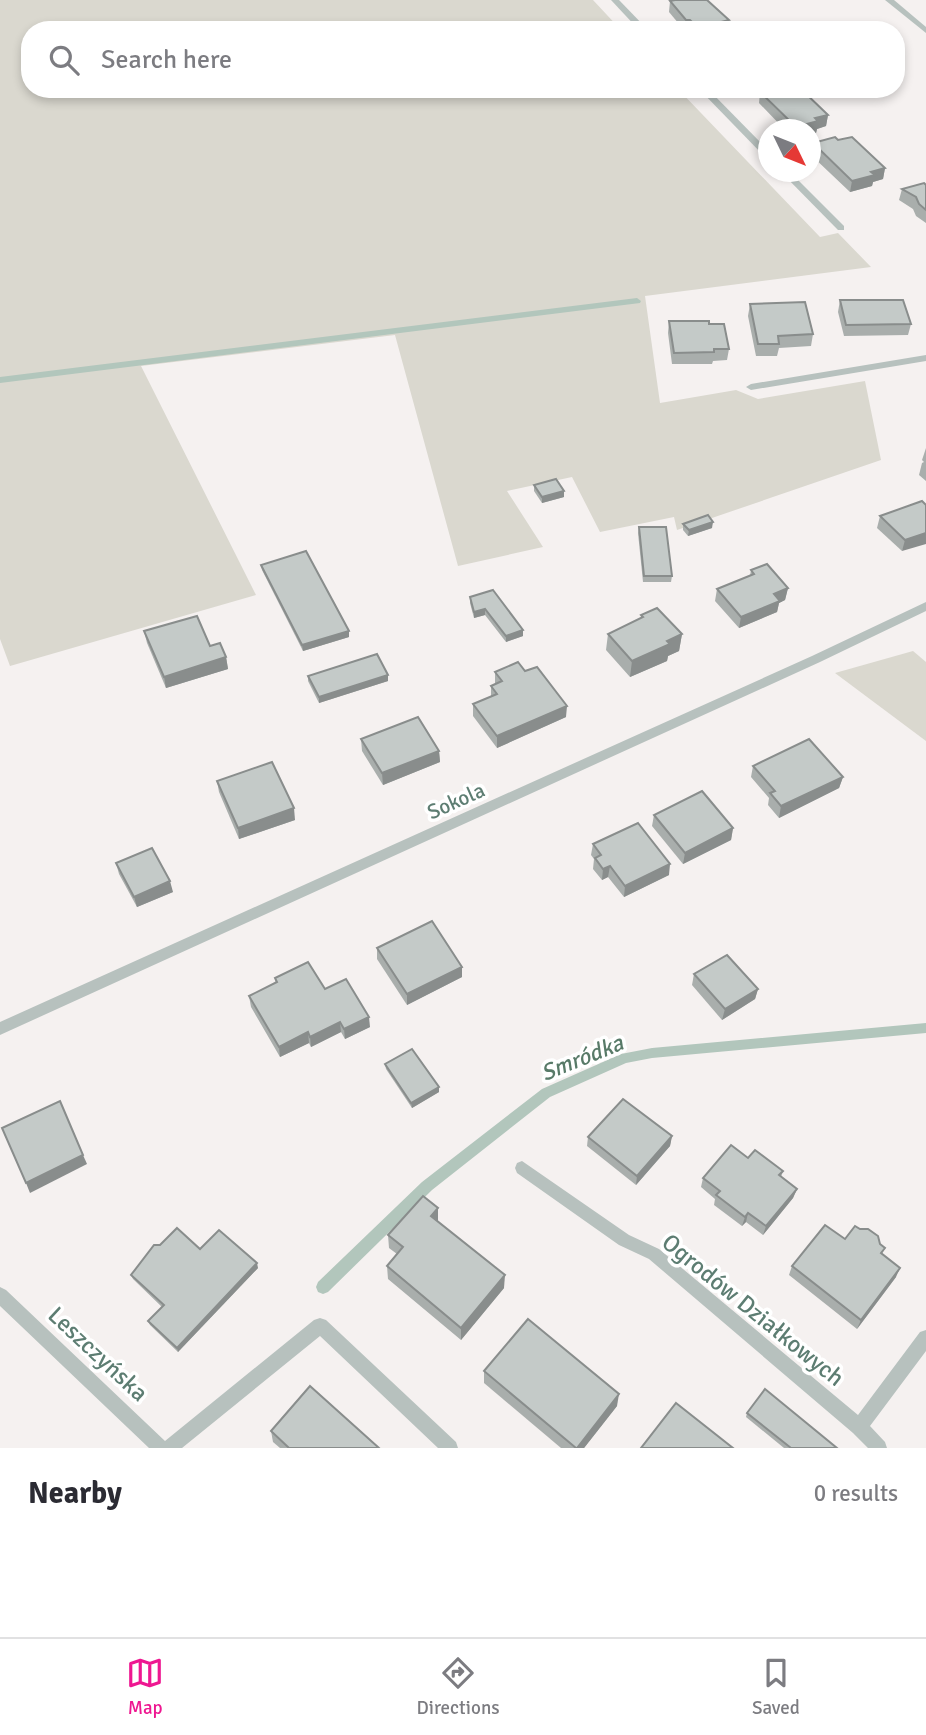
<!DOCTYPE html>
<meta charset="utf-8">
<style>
:root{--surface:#fff;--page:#f2f2f3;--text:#2b2b33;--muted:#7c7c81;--line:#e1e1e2;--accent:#ee1791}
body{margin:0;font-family:Signika,sans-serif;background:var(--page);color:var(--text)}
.compass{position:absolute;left:758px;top:119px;width:63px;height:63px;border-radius:50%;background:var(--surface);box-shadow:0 4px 10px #0003;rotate:133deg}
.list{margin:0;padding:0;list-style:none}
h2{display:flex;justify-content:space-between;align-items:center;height:91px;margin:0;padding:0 28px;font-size:30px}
h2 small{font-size:23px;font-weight:400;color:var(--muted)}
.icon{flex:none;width:38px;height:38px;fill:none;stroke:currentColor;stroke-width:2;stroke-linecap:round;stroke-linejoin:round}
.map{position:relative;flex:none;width:926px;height:1448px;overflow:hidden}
.search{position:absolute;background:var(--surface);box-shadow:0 4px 10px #0003;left:21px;right:21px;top:21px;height:77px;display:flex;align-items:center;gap:18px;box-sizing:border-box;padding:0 24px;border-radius:28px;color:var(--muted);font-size:26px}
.sheet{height:189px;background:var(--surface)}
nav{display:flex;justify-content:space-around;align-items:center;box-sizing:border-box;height:98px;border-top:2px solid var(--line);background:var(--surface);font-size:19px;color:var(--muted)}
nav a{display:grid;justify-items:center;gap:4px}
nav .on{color:var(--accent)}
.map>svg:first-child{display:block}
.green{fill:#dad8cf}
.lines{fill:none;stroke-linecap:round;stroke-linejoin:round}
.stream{fill:#b2c6bc;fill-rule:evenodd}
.minor{fill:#b7c1be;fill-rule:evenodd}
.wall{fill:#a9aeac}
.shaded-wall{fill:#898d8c}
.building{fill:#c4cac8;stroke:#898d8c;stroke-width:2}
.labels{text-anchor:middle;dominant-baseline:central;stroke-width:7;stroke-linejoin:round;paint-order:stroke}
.street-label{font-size:21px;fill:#5d7d72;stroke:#fff}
.water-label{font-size:23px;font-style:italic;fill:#587a68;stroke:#fff}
.near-street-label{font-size:24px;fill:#5d7d72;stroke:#fff}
</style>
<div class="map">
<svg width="926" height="1448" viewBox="0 0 926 1448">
<rect width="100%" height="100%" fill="#f5f1f0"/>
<!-- green -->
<g class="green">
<path d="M0 0H593L621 30H30V89H678L820 237 838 233 871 267 645 296 660 403 736 390 758 399 865 381 881 460 677 530 674 517 600 532 572 477 507 491 543 547 458 566 395 335 141 366 256 595 10 666 0 639Z"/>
<path d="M913 651 926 662V741L835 673Z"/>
</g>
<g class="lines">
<!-- stream -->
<g class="stream">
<path d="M637 298 641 301 640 303 0 383V377Z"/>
<path d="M926 1023V1033L652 1058 626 1063 550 1097 432 1190 328 1292 323 1294 318 1292 316 1287 318 1282 422 1182 542 1089 621 1054 652 1048Z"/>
</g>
<!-- minor -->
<g class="minor">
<path d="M611 0H619L648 30H639Z"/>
<path d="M885 0H894L926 27V33Z"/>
<path d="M699 89H708L768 150V158L765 157Z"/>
<path d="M781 172H790L844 226V230H838Z"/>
<path d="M926 355V361L751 390 746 387 751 384Z"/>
<path d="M926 602V611L820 662 0 1035V1022L812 656Z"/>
<path d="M522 1161 629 1235 659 1249 858 1415 920 1332 926 1330V1351L870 1426 885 1442 887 1448H868L853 1433 649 1259 619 1245 517 1173 515 1168 517 1163Z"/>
<path d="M0 1287 6 1290 165 1441 314 1320 320 1318 326 1320 456 1442 458 1448H438L320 1336 182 1448H149L0 1306Z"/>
</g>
</g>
<!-- wall -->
<g class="wall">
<path d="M670 1 729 20 728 30H684L669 12Z"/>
<path d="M760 92 828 115 826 126 817 129 816 133 810 130H785L759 103Z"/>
<path d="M838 140 885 168 883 179 873 182 872 186 850 192 811 155 813 143Z"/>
<path d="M926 185V223L916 216 913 209 899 200 902 189Z"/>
<path d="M840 300 911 324 908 335 844 336 838 312Z"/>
<path d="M750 304 813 334 811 346 779 348 777 356H756L748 316Z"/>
<path d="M669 321 709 324 729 349 727 360 713 361 712 364H672L668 333Z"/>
<path d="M926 448V481L919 475 922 463 924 462 922 460Z"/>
<path d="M534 485 564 491V497L542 503 534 491Z"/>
<path d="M926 505 902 551 877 528 880 516Z"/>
<path d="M683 524 712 528 688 536 683 530Z"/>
<path d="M639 527 672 576 671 582H643L638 533Z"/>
<path d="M261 565 349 631V637L303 651 262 570Z"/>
<path d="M751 570 788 588 785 600 779 603 777 612 739 628 715 601 717 589 750 576Z"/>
<path d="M470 597 523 630V636L506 642 485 615 474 618 470 603Z"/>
<path d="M641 615 682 634 679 651 668 656 667 661 630 677 606 650 608 634 641 619Z"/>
<path d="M144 631 210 646 226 657 228 669 166 688 147 643Z"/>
<path d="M525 671 566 717 497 748 473 716V704L491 697V686L495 684V672Z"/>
<path d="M388 675V681L319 703 308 681V676Z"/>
<path d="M361 739 439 751 440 762 383 785 362 751Z"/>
<path d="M753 766 843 777 839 788 779 818 768 805 769 798 751 777Z"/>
<path d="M217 781 295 820 239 839 219 792Z"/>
<path d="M654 815 733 828 731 840 683 864 652 826Z"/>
<path d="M593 844 669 875 624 897 608 877 602 880 593 869 594 859 591 855Z"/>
<path d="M116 863 173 892 137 907 119 874Z"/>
<path d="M377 948 462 967V977L407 1005 377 959Z"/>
<path d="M694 974 758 989 755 999 722 1020 692 985Z"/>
<path d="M275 978 325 989 370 1027 345 1039 341 1032 311 1047 309 1043 280 1057 251 1007 249 996 276 983Z"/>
<path d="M385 1064 439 1087V1092L412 1108 386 1069Z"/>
<path d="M672 1136 670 1146 636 1185 587 1146 588 1137Z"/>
<path d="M783 1171 781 1177 797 1189 793 1198 763 1235 746 1222 742 1226 714 1205 715 1199 701 1187 703 1178Z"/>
<path d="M438 1222 504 1288 461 1340 388 1279 387 1266 397 1254 389 1248 388 1235Z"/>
<path d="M845 1239 880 1244 885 1248 882 1254 896 1277 857 1329 789 1275 792 1266Z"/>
<path d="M200 1249 258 1268 178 1352 150 1325 148 1321 162 1307 133 1279 131 1275Z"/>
<path d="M484 1371 617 1406 584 1448H561L484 1383Z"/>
<path d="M747 1413 837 1448H784L746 1417Z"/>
<path d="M271 1431 379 1448H280L273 1442Z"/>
</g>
<!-- shaded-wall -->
<g class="shaded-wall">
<path d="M686 20H690L689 30H685Z"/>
<path d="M729 20 728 30H697L698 28Z"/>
<path d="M828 115 826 126 817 129 816 133 810 134V130H796V127L815 118Z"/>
<path d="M885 168 883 179 873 182 872 186 850 192 852 181 871 172Z"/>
<path d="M564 491V497L542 503V497Z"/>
<path d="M713 522 712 528 688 536 689 530Z"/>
<path d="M926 533V544L902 551 905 540Z"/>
<path d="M788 588 785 600 779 603 777 612 739 628 741 617 774 594Z"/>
<path d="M485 609V615L474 618V612Z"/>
<path d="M523 630V636L506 642V636Z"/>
<path d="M349 631V637L303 651 302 645Z"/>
<path d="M682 634 679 651 668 656 667 661 630 677 632 661 667 641Z"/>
<path d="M226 657 228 669 166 688 164 677Z"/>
<path d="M388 675V681L319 703V697Z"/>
<path d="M567 706 566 717 497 748V736Z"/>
<path d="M439 751 440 762 383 785 382 773Z"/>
<path d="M843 777 839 788 779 818 781 806Z"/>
<path d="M294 808 295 820 239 839 238 828Z"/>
<path d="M733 828 731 840 683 864 685 853Z"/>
<path d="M670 864 669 875 624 897 625 886Z"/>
<path d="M610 866 608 877 602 880 603 869Z"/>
<path d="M170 881 173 892 137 907 134 897Z"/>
<path d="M462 967V977L407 1005V994Z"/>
<path d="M758 989 755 999 722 1020 725 1009Z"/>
<path d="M369 1017 370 1027 345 1039 344 1029Z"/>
<path d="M340 1022 341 1032 311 1047 310 1037Z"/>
<path d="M308 1032 309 1043 280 1057 279 1047Z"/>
<path d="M439 1087V1092L412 1108 411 1103Z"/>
<path d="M672 1136 670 1146 636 1185 637 1176Z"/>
<path d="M83 1155 87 1164 30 1193 26 1183Z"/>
<path d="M797 1189 793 1198 763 1235 766 1226Z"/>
<path d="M438 1208V1222L431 1216Z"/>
<path d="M748 1213 746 1222 742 1226 745 1217Z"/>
<path d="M257 1263 258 1268 178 1352 177 1348Z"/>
<path d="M900 1268 896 1277 857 1329 861 1320Z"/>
<path d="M505 1275 504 1288 461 1340V1328Z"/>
<path d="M619 1394 617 1406 584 1448H577Z"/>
</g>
<!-- building -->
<g class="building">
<path d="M675 0H707L729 20 698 28 690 20H686L670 1Z"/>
<path d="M771 89H801L828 115 815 118 818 121 796 127 760 92Z"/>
<path d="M835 137 838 140 852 137 885 168 871 172 875 175 852 181 813 143Z"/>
<path d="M924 183 926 185V210L919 204 916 197 902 189Z"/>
<path d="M840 300H903L911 324 846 325Z"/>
<path d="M805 302 813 334 778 336 779 344H758L750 304Z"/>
<path d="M669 321H709V324H724L729 349H714V352L674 353Z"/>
<path d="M556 479 564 491 542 497 534 485Z"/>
<path d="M922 501 926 505V533L905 540 880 516Z"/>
<path d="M708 515 713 522 689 530 683 524Z"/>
<path d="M639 527H666L672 576H644Z"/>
<path d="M306 551 349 631 302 645 261 565Z"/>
<path d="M767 564 788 588 774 594 780 601 741 617 717 589 754 574 751 570Z"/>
<path d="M493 590 523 630 506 636 485 609 474 612 470 597Z"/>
<path d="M657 608 682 634 667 641 670 644 632 661 608 634 643 617 641 615Z"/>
<path d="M197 616 210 646 220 643 226 657 164 677 144 631Z"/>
<path d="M377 654 388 675 319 697 308 676Z"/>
<path d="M518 662 525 671 537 667 567 706 497 736 473 704 497 694 491 686 502 681 495 672Z"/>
<path d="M418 717 439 751 382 773 361 739Z"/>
<path d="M809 739 843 777 781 806 770 793 775 791 753 766Z"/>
<path d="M272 762 294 808 238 828 217 781Z"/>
<path d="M702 791 733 828 685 853 654 815Z"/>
<path d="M638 823 670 864 625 886 610 866 603 869 595 858 601 855 593 844Z"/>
<path d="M152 848 170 881 134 897 116 863Z"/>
<path d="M432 921 462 967 407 994 377 948Z"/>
<path d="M727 955 758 989 725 1009 694 974Z"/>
<path d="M308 962 325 989 346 979 369 1017 344 1029 340 1022 310 1037 308 1032 279 1047 249 996 277 982 275 978Z"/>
<path d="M412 1049 439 1087 411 1103 385 1064Z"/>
<path d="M623 1099 672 1136 637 1176 588 1137Z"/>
<path d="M60 1101 83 1155 26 1183 2 1128Z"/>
<path d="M731 1145 748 1158 755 1150 783 1171 779 1175 797 1189 766 1226 748 1213 745 1217 716 1195 720 1191 703 1178Z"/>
<path d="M423 1196 438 1208 431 1216 505 1275 461 1328 387 1266 403 1247 388 1235Z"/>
<path d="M825 1225 845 1239 855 1226 860 1229H868L878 1236 880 1244 885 1248 881 1253 900 1268 861 1320 792 1266Z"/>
<path d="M177 1228 200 1249 219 1230 257 1263 177 1348 148 1321 164 1305 131 1275 154 1245H160Z"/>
<path d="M528 1319 619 1394 577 1448H576L484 1371Z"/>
<path d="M310 1386 379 1448H289L271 1431Z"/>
<path d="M765 1389 837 1448H791L747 1413Z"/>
<path d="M676 1403 733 1448H641Z"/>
</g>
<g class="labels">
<!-- street labels -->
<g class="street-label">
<text transform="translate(456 801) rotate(-24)">Sokola</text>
</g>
<!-- water labels -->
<g class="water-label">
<text transform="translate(582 1058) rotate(-22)">Smródka</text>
</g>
<!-- near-street labels -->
<g class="near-street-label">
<text transform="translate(753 1310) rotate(39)">Ogrodów Działkowych</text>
<text transform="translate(98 1354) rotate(43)">Leszczyńska</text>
</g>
</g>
</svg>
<svg class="compass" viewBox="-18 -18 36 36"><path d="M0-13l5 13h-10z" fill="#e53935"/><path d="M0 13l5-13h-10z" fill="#7c7c81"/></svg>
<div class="search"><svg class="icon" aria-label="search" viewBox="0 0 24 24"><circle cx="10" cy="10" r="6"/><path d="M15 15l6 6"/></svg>Search here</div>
</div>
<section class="sheet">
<h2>Nearby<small>0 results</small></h2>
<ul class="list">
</ul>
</section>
<nav>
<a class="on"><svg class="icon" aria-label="map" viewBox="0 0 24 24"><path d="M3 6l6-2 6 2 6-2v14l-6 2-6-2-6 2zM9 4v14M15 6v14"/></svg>Map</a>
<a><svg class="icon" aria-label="directions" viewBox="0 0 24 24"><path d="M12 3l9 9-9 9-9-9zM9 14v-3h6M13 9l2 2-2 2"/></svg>Directions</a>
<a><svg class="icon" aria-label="saved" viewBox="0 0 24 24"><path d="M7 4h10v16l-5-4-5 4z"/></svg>Saved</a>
</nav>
